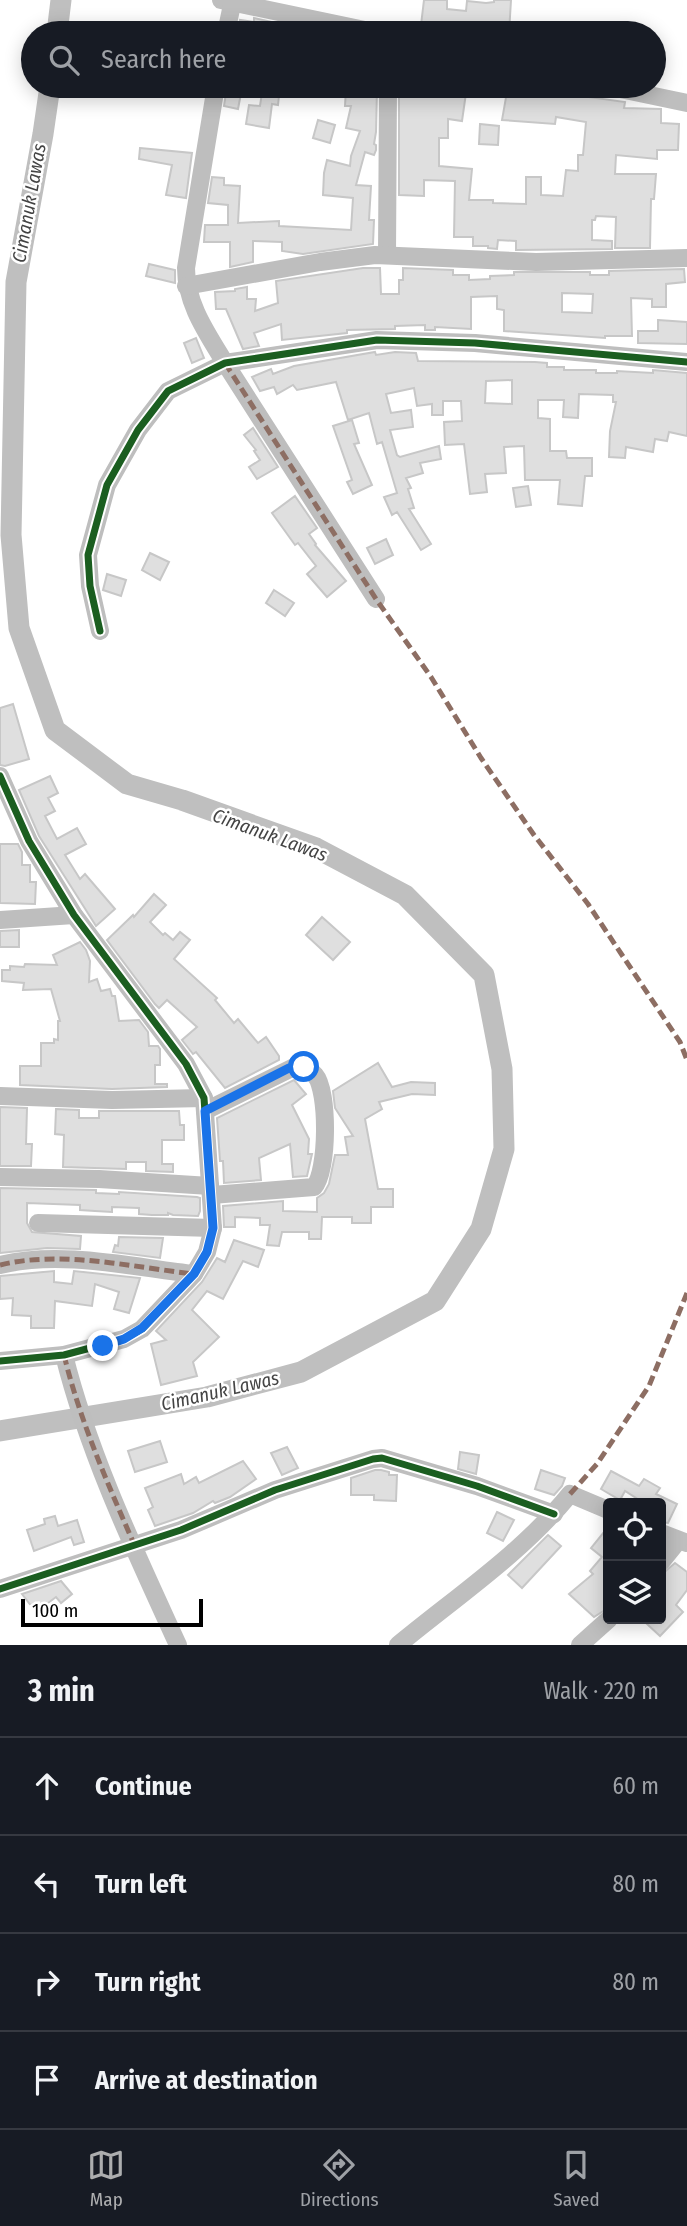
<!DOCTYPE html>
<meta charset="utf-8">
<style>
:root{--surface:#171b24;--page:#20242c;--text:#f1f3f6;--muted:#9ea1a6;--line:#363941;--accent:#adaeaf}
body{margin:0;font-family:"Fira Sans Condensed",sans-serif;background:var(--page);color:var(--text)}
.controls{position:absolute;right:21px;bottom:21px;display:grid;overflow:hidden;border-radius:7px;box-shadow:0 4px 18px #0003}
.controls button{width:63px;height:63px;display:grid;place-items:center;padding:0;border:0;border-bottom:2px solid var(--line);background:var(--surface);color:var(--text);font:35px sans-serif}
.scale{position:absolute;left:21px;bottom:18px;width:182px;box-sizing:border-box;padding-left:7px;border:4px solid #000;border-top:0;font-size:19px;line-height:24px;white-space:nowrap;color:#000;-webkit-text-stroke:5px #fff;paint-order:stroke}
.stop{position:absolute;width:21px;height:21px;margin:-16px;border:5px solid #1a73e8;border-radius:50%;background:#fff}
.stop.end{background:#1a73e8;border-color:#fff;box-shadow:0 2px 7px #0008}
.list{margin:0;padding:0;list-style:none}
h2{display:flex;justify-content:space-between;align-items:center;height:91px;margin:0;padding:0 28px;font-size:30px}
h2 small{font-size:23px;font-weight:400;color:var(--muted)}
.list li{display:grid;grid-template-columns:46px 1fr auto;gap:21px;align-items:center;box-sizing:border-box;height:98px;padding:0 28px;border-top:2px solid var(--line)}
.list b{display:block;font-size:26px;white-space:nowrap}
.list em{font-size:23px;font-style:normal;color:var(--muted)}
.icon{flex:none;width:38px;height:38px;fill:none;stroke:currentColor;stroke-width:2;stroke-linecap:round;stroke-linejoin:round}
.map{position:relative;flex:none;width:687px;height:1645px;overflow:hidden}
.search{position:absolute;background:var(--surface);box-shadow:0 4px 18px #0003;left:21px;right:21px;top:21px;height:77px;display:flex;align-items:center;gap:18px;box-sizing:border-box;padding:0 24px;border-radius:38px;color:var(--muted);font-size:26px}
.sheet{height:483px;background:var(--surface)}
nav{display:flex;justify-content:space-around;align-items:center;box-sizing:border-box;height:98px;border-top:2px solid var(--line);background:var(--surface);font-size:19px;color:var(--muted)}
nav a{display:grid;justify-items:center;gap:4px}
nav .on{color:var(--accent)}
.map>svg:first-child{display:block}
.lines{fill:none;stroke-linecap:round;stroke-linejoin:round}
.river{stroke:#bfbfbf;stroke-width:21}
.building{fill:#dfdfdf;stroke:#c7c7c7;stroke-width:2;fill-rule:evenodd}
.minor{stroke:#bebebe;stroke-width:18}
.quiet{stroke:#8d6e63;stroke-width:5;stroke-dasharray:10 5;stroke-linecap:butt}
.cycleway-casing{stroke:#fff;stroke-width:11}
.cycleway{stroke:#1b5e20;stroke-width:7}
.route{stroke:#1a73e8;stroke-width:9}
.labels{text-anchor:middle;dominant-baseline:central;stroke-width:5;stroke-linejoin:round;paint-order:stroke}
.water-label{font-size:19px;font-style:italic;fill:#444;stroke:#fff}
</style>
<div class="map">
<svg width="687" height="1645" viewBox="0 0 687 1645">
<rect width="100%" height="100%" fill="#fff"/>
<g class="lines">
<!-- river -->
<g class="river">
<path d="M57 33 61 0"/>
<path d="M0 1431 207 1397 301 1372 435 1301 481 1229 504 1149 502 1069 484 975 405 895 316 848 182 800 127 784 55 730 19 628 11 535 16 282 43 134 50 86"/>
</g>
</g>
<!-- building -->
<g class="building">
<path d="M424 0H447V9L466 11 467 1 486 3 494 2V0H511L509 33H473L464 32V29L421 25Z"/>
<path d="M254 18 289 26 288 33H238L240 20 254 22Z"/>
<path d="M227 86 242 88 238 109 224 106Z"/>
<path d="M263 86H280L278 105 272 104 269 128 246 124 249 105 260 106Z"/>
<path d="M399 86H467L462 121 448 119V138H439V166L472 169 469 200H493V203L526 204V177H541V195L563 196 566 170 578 171V155H583L586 122 556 117 555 124 502 120 508 86 582 88 581 96 625 102 624 108 661 109V123L679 124 678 150H657V159L616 155 615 174H656L654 199H651L650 248H615L616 217 596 216 595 220H592V240L612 241V249L516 250V241L498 240 497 249 488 248V246H473V237H454L455 181 424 180V196L399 195Z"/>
<path d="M346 88 377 89 376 132 374 144 376 145V150L374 155 365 152 356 185 371 186 369 220H374L373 244 303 254 282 251V242L253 241V262L230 267V242H204L205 225H228V205L208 203 212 177 224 178V185L240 186 238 223 279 221V226L351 230 353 198 323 195 324 173 327 160 350 166 351 156 360 131 346 128 351 106H345Z"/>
<path d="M318 120 335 125 330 143 313 138Z"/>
<path d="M480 124 499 126 498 145 479 144Z"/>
<path d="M140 148 192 153 186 198 166 195 172 165 139 159Z"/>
<path d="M149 264 175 270V283L146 276Z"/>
<path d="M363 268H380L381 294H399V280H403V268L453 270V275H469V280L490 279V276L514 275V272H590V275H609V271L684 269 685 282 666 284V307H652V299L631 298 632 336H605V338L504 331V310L497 309V296L471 297V329L435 327V330H425V325L395 326V329L347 330V333L282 340 281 324 254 333 259 346 243 349 226 309H216L215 292 235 291V289L247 287V299H256L255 311 278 303 276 281ZM562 293 593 294 592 313 562 312Z"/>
<path d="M658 320 687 322V344L638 343V331H658Z"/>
<path d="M196 338 204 358 192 363 184 343Z"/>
<path d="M375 352 376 355 395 352 416 353 418 361 535 362 547 363V367H564V370H596V373H617V371L653 373V370L687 373V436L669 432 667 441 655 439 653 452 626 447 625 458 609 457 610 431 616 402H613V395L579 394 578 418 563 417 564 400H538V418L550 419V451H566L567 458H592V476H585L582 506 558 504 560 480H525L524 446 504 447 506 473 485 474 487 492 470 494 464 444 445 445 444 422 462 421 461 401H443V415H432V404L417 406 414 388 386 394 391 413 411 410 413 427 390 430 397 455 400 457 439 446 441 459 420 463 423 473 406 478 411 488 408 489 414 508 409 509 431 544 421 550 397 512 392 515 384 497 397 493 382 442 377 444 369 413 348 420 336 382 297 390 293 385 277 394 274 387 260 391 252 377 271 369 273 374 294 366ZM512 380V404L485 403 486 381Z"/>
<path d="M352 420 359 443 354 444 372 485 353 494 347 482 352 480 333 426Z"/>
<path d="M253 428 278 467 257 479 249 467 260 460 254 451 256 450 244 435Z"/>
<path d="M528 486 531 505 516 507 513 488Z"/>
<path d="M295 496 317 528 309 534 316 544 315 545 346 581 327 597 307 574 316 566 298 543 295 545 272 513Z"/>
<path d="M386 539 393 555 375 564 367 548Z"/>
<path d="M150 553 169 562 160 580 142 570Z"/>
<path d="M107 574 126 580 121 596 103 590Z"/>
<path d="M274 590 294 603 285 616 266 603Z"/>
<path d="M13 704 29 759 5 766 0 765V708Z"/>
<path d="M50 776 58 793 48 798 55 811 45 816 57 839 77 828 86 844 65 855 80 879 85 874 115 909 96 926 39 836 19 790Z"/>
<path d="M0 844H18L22 852V865H30V882H36L35 904 0 903Z"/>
<path d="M154 894 166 905 150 922 163 935 165 933 173 940 180 932 190 940 174 959 217 998 215 1000 234 1023 238 1019 258 1043 266 1037 279 1056V1060L225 1088 196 1052 193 1054 182 1040 197 1027 167 1000 159 1008 155 1004 107 940 133 915 134 917Z"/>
<path d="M322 917 350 942 333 960 306 935Z"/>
<path d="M19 930V947H0V931Z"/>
<path d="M80 942 86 950 90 961 89 982 97 979 101 991 110 989 112 996H115L119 1021 139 1020 148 1032 149 1046H158L160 1049V1065H155V1084H167V1087L112 1089 20 1085V1066H41V1043H54V1039L58 1040V1021H60L51 989 23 990 24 983 2 981V970H10V966L24 967 25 964 57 965 53 955Z"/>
<path d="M378 1063 392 1087 411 1082 435 1083V1095L412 1094 379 1102 382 1109 365 1119 378 1189H393V1207H371V1223H352V1217H322L321 1239H309V1232H282L279 1246 267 1245 270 1225H260V1218L235 1217V1227H224L223 1206 283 1201V1211L317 1212V1198L324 1193 329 1184 335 1155H348L345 1137 353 1136 335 1108 333 1091Z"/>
<path d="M294 1080 306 1094 292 1105 309 1139 308 1154H312L307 1176 293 1177 290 1144 259 1158 261 1180 224 1183 223 1161H220L217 1118Z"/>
<path d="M0 1107 27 1108 26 1144H32L31 1166H0Z"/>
<path d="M56 1109 79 1110V1118H99V1111H179L180 1125H184V1140H162V1164H173V1172L146 1171V1162H126V1169L63 1167 64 1135 55 1134Z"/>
<path d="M0 1188 96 1190V1193L119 1194V1192L197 1197 200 1198V1211L198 1216 173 1215 168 1213V1215H152L139 1214V1208L112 1207V1212L95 1211 80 1210V1205L27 1203V1223L32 1232 81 1236 80 1249 47 1248 0 1253Z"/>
<path d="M119 1237 163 1238 160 1258 113 1252 115 1245 118 1246Z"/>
<path d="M234 1240 264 1250 258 1267 243 1261 223 1299 207 1291 192 1310 219 1337 193 1362 197 1376 161 1385 151 1344 166 1340 156 1331 202 1282 217 1258 225 1262Z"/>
<path d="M54 1271V1282L72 1284 74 1271 140 1278 129 1313 114 1309 119 1292 95 1284 92 1306 55 1301 54 1328H31V1316L12 1315 13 1298 0 1299V1276Z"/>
<path d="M160 1441 167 1462 135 1472 128 1451Z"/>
<path d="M287 1447 298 1468 282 1475 271 1453Z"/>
<path d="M460 1452 479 1455 476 1474 458 1469Z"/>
<path d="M243 1461 256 1479 230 1497 215 1503 213 1501 193 1513 155 1526 148 1510 153 1507 145 1488 181 1474 184 1484 196 1477 199 1483Z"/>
<path d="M375 1470H381L389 1472V1475H397L396 1501 374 1500V1495H351V1478Z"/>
<path d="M541 1470 565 1478 562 1486 554 1495 535 1489Z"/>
<path d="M611 1471 639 1486 644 1479 660 1488 656 1494 677 1504 668 1523 661 1522V1503H644L625 1491 620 1500 601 1489Z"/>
<path d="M497 1512 514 1520 503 1541 487 1533Z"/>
<path d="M55 1516 58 1526 77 1520 84 1542 74 1545 71 1537 34 1551 27 1530 45 1524 44 1519Z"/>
<path d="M608 1527V1608L594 1617 569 1594 593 1574 590 1571 602 1557 591 1548Z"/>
<path d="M548 1535 561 1546 522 1588 508 1575Z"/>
<path d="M675 1563 687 1572V1590L676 1605 683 1612 660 1636 647 1624 652 1619H661V1575Z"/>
<path d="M61 1581 72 1594 61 1603 56 1597 36 1612 22 1594Z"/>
</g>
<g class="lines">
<!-- minor -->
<g class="minor">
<path d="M221 0 379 33"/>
<path d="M226 33 233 0"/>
<path d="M216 86 186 268C186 304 207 333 225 363L376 599"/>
<path d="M606 86 687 103"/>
<path d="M387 255 388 86"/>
<path d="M186 286 320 262 375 255 536 262 687 258"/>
<path d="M100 631 90 586 88 555 107 485 138 430 168 391 225 363 377 340 475 343 687 362"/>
<path d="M0 776 29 841 74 915 186 1064 204 1098 213 1228 207 1252 194 1274 142 1329 124 1339 64 1355 0 1361"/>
<path d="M0 920 74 915"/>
<path d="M0 1096 112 1100 204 1098"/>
<path d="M205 1111 296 1066C303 1066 310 1069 315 1075 329 1091 328 1172 314 1187L212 1195"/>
<path d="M0 1177 99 1179 210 1186"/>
<path d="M38 1223 213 1228"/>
<path d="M0 1265C61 1250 132 1267 194 1274"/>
<path d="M64 1355C89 1455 135 1551 178 1645"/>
<path d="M661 1533 687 1543"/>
<path d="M661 1562 678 1541"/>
<path d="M0 1589 181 1530 275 1490 373 1459 382 1458 477 1486 554 1514"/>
<path d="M398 1645C456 1597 522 1553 570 1494L608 1510"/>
<path d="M580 1645 609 1619"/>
</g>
<!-- quiet -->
<g class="quiet">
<path d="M225 363 376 599 431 677 481 758 534 835 588 904 680 1042 687 1060"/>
<path d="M0 1265C61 1250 132 1267 194 1274"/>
<path d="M64 1355C80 1421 107 1482 134 1544"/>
<path d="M570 1494 597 1464 649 1386 687 1293"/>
</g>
<defs>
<g id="cycleway">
<path d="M100 631 90 586 88 555 107 485 138 430 168 391 225 363 377 340 475 343 687 362"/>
<path d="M0 776 29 841 74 915 186 1064 204 1098 213 1228 207 1252 194 1274 142 1329 124 1339 64 1355 0 1361"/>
<path d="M0 1589 181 1530 275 1490 373 1459 382 1458 477 1486 554 1514"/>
</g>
</defs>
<!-- cycleway casing -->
<use href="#cycleway" class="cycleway-casing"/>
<!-- cycleway -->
<use href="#cycleway" class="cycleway"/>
</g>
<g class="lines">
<!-- route -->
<path class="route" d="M103 1346 124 1339 142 1328 194 1274 207 1252 213 1228 205 1111 289 1068 304 1067"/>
</g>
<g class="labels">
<!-- water labels -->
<g class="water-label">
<text transform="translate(29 203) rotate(-80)">Cimanuk Lawas</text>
<text transform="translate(270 835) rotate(20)">Cimanuk Lawas</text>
<text transform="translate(220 1391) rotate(-13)">Cimanuk Lawas</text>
</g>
</g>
</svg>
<div class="controls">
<button><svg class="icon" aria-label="locate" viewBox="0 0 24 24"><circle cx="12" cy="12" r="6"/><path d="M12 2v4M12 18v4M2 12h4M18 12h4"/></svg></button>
<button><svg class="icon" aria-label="layers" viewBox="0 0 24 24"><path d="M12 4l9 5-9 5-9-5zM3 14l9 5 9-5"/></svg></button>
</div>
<div class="scale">100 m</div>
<div class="stop" style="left:304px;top:1067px"></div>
<div class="stop end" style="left:103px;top:1346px"></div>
<div class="search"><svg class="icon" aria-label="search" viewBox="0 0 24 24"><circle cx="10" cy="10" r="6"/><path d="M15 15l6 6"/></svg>Search here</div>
</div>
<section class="sheet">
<h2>3 min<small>Walk · 220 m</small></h2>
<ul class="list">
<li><svg class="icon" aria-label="ahead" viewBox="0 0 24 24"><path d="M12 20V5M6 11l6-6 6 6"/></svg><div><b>Continue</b></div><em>60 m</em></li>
<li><svg class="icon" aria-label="left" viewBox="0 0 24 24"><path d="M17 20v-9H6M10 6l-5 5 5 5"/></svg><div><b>Turn left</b></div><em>80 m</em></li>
<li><svg class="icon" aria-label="right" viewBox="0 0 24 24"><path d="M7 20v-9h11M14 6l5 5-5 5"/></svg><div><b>Turn right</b></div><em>80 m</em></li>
<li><svg class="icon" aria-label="arrive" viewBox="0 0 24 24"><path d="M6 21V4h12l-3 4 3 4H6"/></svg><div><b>Arrive at destination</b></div></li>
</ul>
</section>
<nav>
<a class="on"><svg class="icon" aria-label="map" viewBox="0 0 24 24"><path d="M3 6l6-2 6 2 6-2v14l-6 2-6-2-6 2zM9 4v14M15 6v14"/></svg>Map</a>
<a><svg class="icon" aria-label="directions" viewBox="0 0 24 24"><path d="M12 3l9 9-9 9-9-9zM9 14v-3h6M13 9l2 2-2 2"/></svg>Directions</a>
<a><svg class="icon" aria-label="saved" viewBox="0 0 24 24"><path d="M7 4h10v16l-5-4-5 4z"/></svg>Saved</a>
</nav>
